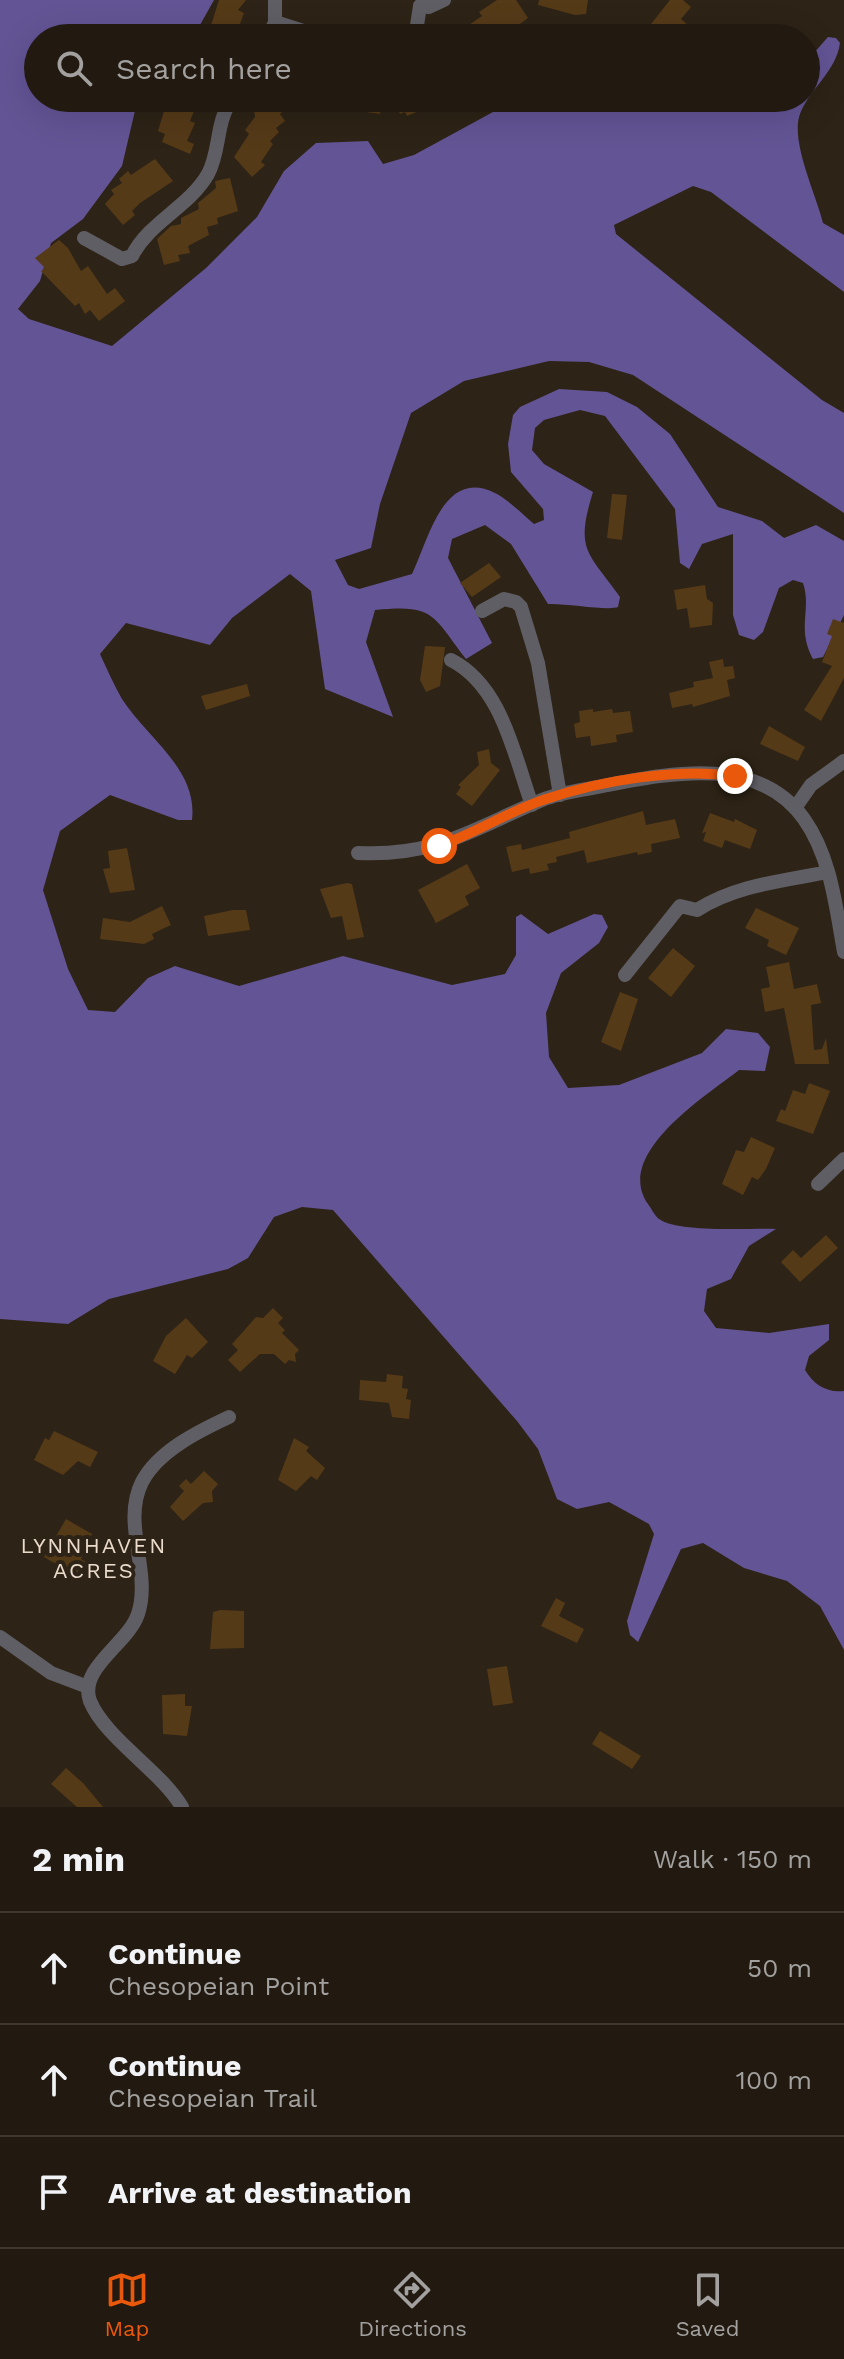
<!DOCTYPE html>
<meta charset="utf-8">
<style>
:root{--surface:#221a10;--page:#2e271e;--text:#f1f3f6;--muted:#a2a19f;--line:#3f3830;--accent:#ea580c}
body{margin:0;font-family:"Work Sans",sans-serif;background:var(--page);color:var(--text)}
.stop{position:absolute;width:24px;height:24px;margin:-18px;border:6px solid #ea580c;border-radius:50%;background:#fff}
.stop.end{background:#ea580c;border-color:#fff;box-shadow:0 2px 8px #0008}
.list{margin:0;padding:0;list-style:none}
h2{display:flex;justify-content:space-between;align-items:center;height:104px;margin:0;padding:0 32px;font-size:34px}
h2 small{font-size:26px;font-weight:400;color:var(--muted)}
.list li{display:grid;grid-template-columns:52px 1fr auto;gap:24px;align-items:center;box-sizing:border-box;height:112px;padding:0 32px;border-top:2px solid var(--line)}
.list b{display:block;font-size:30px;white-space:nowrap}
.list p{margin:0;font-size:26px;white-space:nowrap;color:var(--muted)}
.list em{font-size:26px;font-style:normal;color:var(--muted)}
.icon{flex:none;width:44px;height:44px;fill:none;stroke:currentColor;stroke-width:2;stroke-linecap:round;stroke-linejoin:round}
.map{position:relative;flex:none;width:844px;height:1807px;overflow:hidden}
.search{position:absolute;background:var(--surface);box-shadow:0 8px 32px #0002;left:24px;right:24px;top:24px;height:88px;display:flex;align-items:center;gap:20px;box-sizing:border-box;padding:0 28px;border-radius:44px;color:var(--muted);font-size:30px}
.sheet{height:440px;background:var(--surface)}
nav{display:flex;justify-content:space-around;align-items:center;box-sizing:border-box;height:112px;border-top:2px solid var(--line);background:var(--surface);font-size:22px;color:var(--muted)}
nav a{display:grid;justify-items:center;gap:4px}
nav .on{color:var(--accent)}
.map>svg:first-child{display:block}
.water{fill:#635495}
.building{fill:#553a18}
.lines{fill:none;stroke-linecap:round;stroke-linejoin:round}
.minor{stroke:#5f5e65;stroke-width:14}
.route{stroke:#ea580c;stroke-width:10}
.labels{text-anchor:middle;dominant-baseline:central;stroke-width:8;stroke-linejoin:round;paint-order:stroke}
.neighbourhood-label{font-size:22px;letter-spacing:2px;fill:#eadbcc;stroke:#2d2316}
</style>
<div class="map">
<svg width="844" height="1807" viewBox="0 0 844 1807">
<rect width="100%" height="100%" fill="#2d2316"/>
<!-- water -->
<path class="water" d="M0 0H214L200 25 159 30 152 38H38V98H138L122 166 83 219 51 243 40 281 18 309 29 319 112 346 206 268 257 217 284 171 316 143 368 141 383 164 414 155 493 112 532 99 609 112 806 98V62L828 37 836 38 840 43C836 72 810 88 800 114 790 141 816 194 823 223L844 235V292L711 192 693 186 614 225 616 234 822 400 844 413V513L633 375 589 362 549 361 464 381 411 413 380 504 371 548 335 560 348 585 359 589 412 574C429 538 444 467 495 493 509 500 522 514 534 524L544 520 543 509 511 472 508 444 513 415 520 407 559 389 607 392 637 407 670 434 718 507 762 521 784 538 816 525 844 541V615L823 657 813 659C796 628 812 610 803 583L793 580 779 588 763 632 754 640 739 635 733 615V534L702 544 689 569 680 563 675 509 605 416 580 410 544 420 535 428 532 450 544 464 593 492C575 550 587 551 620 597L618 607C608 611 565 603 548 604L511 544 485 525 452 539 448 558 492 643 466 659C432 615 435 604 375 610L366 642 393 717 325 689 311 591 290 574 232 618 210 645 126 623 100 654C107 669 114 685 122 699 147 738 198 769 192 820H178L110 795 60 831 43 890 68 969 88 1010 115 1012 148 978 175 966 239 986 343 956 452 985 505 974 516 955V917L521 914 548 934 594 914 602 915 608 927 599 943 561 973 546 1013 549 1057 568 1088 619 1085 702 1053 726 1029 758 1033 770 1047 765 1071 739 1070C706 1096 613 1154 648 1204 651 1208 655 1216 659 1219 678 1233 750 1228 776 1229L749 1246 731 1279 707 1289 704 1311 716 1328 769 1333 829 1324V1340L809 1356 805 1370C814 1385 827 1393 844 1391V1650L820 1606 787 1581 744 1568 703 1543 681 1549 638 1642 630 1635 627 1621 654 1534 649 1524 609 1502 577 1509 557 1499 538 1449 517 1421 333 1210 302 1207 274 1217 248 1258 228 1269 109 1299 68 1324 0 1319Z"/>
<!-- building -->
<g class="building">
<path d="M219 0H246L238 10 244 13 240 24 246 27 240 38H207Z"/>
<path d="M497 0H516L528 18 501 38H450L482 16 479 12Z"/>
<path d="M539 0H588L586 14 575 15 538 5Z"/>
<path d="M670 0H683L691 7 681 19 690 27 680 38H640Z"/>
<path d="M168 98H199L190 121 195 123 187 141 194 144 190 154 162 142 165 134 158 131Z"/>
<path d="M265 98H280L288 106 280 114 285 121 276 128 279 132 270 141 273 144 261 162 265 165 252 177 234 157 249 134 245 130 255 117 254 108Z"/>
<path d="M353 98H382L380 114 352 110Z"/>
<path d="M392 98H450L407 116 405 112 400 114Z"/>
<path d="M155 159 173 181 140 203 132 211 135 215 123 225 105 204 114 194 111 190 122 183 119 179 128 171 131 175Z"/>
<path d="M230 178 238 211 217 218 218 224 207 227 209 235 188 246 190 253 178 255 180 261 164 265 157 239 171 226 181 224V218L199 209 198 203 216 188 215 181Z"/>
<path d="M59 240 68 248 81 271 88 266 107 294 115 288 125 301 99 321 90 310 85 314 79 303 75 306 41 271 45 268 35 258Z"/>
<path d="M612 494 627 495 622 540 607 538Z"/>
<path d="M489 563 501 577 472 597 460 583Z"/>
<path d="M705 585 707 599 713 603 712 625 690 628 687 608 677 610 674 590Z"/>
<path d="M833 619 844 623V678L821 721 804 710 832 666 822 662 832 636 827 634Z"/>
<path d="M425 646 445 647 440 686 426 692 420 680Z"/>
<path d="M723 659 724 667 733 666 735 678 727 680 730 696 693 707 692 704 672 708 669 693 694 687 693 682 713 678 709 662Z"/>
<path d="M247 684 250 696 206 710 201 696Z"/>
<path d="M593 709V712L612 709 613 713 630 711 633 732 616 735 617 742 591 746 590 736 576 738 574 724 580 722 579 711Z"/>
<path d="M769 726 805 747 798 761 760 744Z"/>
<path d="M489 749 491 763 500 770 472 806 456 794 461 787 458 785 479 765 477 752Z"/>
<path d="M643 811 646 825 675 819 680 838 651 844 652 852 638 855 637 852 587 863 584 850 556 857 557 862 547 864 549 870 530 874 529 868 512 872 506 847 521 844 522 850 570 838 569 832Z"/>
<path d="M710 813 734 822 735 819 757 830 750 849 725 840 722 848 703 841 706 832 702 833Z"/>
<path d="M127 848 135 890 110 893 103 869 110 868 108 851Z"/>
<path d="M467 864 480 888 465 896 469 905 436 923 418 890Z"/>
<path d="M347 883 352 884 364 937 347 940 342 916 331 918 320 889Z"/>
<path d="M162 906 171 925 152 934 154 939 144 944 100 939 103 918 130 922Z"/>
<path d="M756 908 799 928 786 955 767 946 769 940 745 928Z"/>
<path d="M233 910H246L250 930 208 936 204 916Z"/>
<path d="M673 948 695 966 671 997 648 978Z"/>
<path d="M789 962 794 989 817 984 821 1003 811 1005 814 1050 822 1049 826 1038 829 1064H795L784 1008 765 1012 761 989 770 987 766 967Z"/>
<path d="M620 992 638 999 621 1051 601 1042Z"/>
<path d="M809 1083 830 1091 813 1134 776 1121 781 1109 785 1111 793 1090 805 1094Z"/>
<path d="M751 1137 775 1148 766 1169 758 1180 752 1177 743 1195 722 1184 736 1150 744 1152Z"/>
<path d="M826 1235 838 1248 800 1282 781 1262 793 1250 801 1258Z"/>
<path d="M273 1308 283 1318 278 1323 285 1330 282 1333 299 1350 295 1354 296 1362 289 1360 285 1364 274 1354H260L240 1372 228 1360 238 1350 232 1344 256 1317 263 1318Z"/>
<path d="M186 1318 208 1342 192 1358 187 1355 175 1374 153 1361 166 1336Z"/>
<path d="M387 1374 403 1376 402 1388 408 1389 406 1399 411 1400 409 1419 392 1417 389 1403 359 1400 360 1380 386 1382Z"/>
<path d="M54 1431 98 1452 90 1467 78 1461 63 1475 34 1460 45 1438 49 1440Z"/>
<path d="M294 1438 309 1447 306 1451 325 1468 317 1480 311 1476 296 1491 278 1480Z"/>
<path d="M204 1471 218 1484 212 1491 213 1502 203 1503 183 1521 170 1507 184 1491 179 1486 186 1479 191 1484Z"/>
<path d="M66 1519 92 1534 81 1559 86 1562 77 1576 44 1557Z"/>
<path d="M556 1598 565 1603 559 1616 584 1629 577 1643 541 1626Z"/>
<path d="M220 1610 244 1611V1648L210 1649 213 1612Z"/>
<path d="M507 1666 513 1703 493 1706 487 1669Z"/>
<path d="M185 1694V1706H192L187 1736 163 1734 162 1695Z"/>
<path d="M600 1731 641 1756 632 1769 592 1744Z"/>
<path d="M66 1768 83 1783 103 1807H77L51 1784Z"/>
</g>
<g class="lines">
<!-- minor -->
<g class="minor">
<path d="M420 6 429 7 444 0"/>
<path d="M275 22 325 38"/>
<path d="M268 38 275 22V0"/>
<path d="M415 38 420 6"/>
<path d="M84 238 122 259 132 256C149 222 189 207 208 174 221 150 215 121 233 98"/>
<path d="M482 611 504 599 516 602 521 607 538 663 560 795"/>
<path d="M451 660C502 686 514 755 532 805"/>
<path d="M795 808 811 785 844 761"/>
<path d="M358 853C437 857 474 828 542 800 562 792 586 790 607 785 671 773 759 755 804 819 831 857 836 908 844 952"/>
<path d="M625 975 680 906 697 910C736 885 783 881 828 872"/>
<path d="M818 1184 844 1159"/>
<path d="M0 1637 51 1673 88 1687"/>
<path d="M182 1807C161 1771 105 1738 90 1701 78 1668 128 1644 138 1614 152 1571 121 1524 142 1482 158 1451 199 1431 229 1417"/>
</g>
</g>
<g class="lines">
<!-- route -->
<path class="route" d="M439 846C476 833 509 811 546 799 603 780 677 768 735 776"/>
</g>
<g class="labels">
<!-- neighbourhood labels -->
<g class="neighbourhood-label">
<text x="94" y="1545">LYNNHAVEN<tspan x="94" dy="25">ACRES</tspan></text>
</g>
</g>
</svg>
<div class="stop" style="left:439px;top:846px"></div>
<div class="stop end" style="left:735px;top:776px"></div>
<div class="search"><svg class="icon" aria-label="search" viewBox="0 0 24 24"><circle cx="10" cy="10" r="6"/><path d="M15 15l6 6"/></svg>Search here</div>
</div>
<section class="sheet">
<h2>2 min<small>Walk · 150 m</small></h2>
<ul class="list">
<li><svg class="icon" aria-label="ahead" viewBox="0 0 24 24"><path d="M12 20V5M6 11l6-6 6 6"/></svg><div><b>Continue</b><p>Chesopeian Point</p></div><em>50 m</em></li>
<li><svg class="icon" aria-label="ahead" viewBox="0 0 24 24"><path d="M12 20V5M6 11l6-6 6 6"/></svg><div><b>Continue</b><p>Chesopeian Trail</p></div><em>100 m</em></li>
<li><svg class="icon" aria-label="arrive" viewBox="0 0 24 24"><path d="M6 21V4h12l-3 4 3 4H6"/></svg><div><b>Arrive at destination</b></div></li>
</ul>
</section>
<nav>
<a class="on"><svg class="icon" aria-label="map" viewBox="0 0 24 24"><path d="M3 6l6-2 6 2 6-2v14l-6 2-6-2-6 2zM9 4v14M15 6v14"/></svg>Map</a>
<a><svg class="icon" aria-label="directions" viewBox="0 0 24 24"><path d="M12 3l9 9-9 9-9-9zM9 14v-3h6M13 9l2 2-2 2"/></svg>Directions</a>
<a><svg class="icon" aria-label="saved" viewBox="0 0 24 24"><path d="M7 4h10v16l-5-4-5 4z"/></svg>Saved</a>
</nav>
